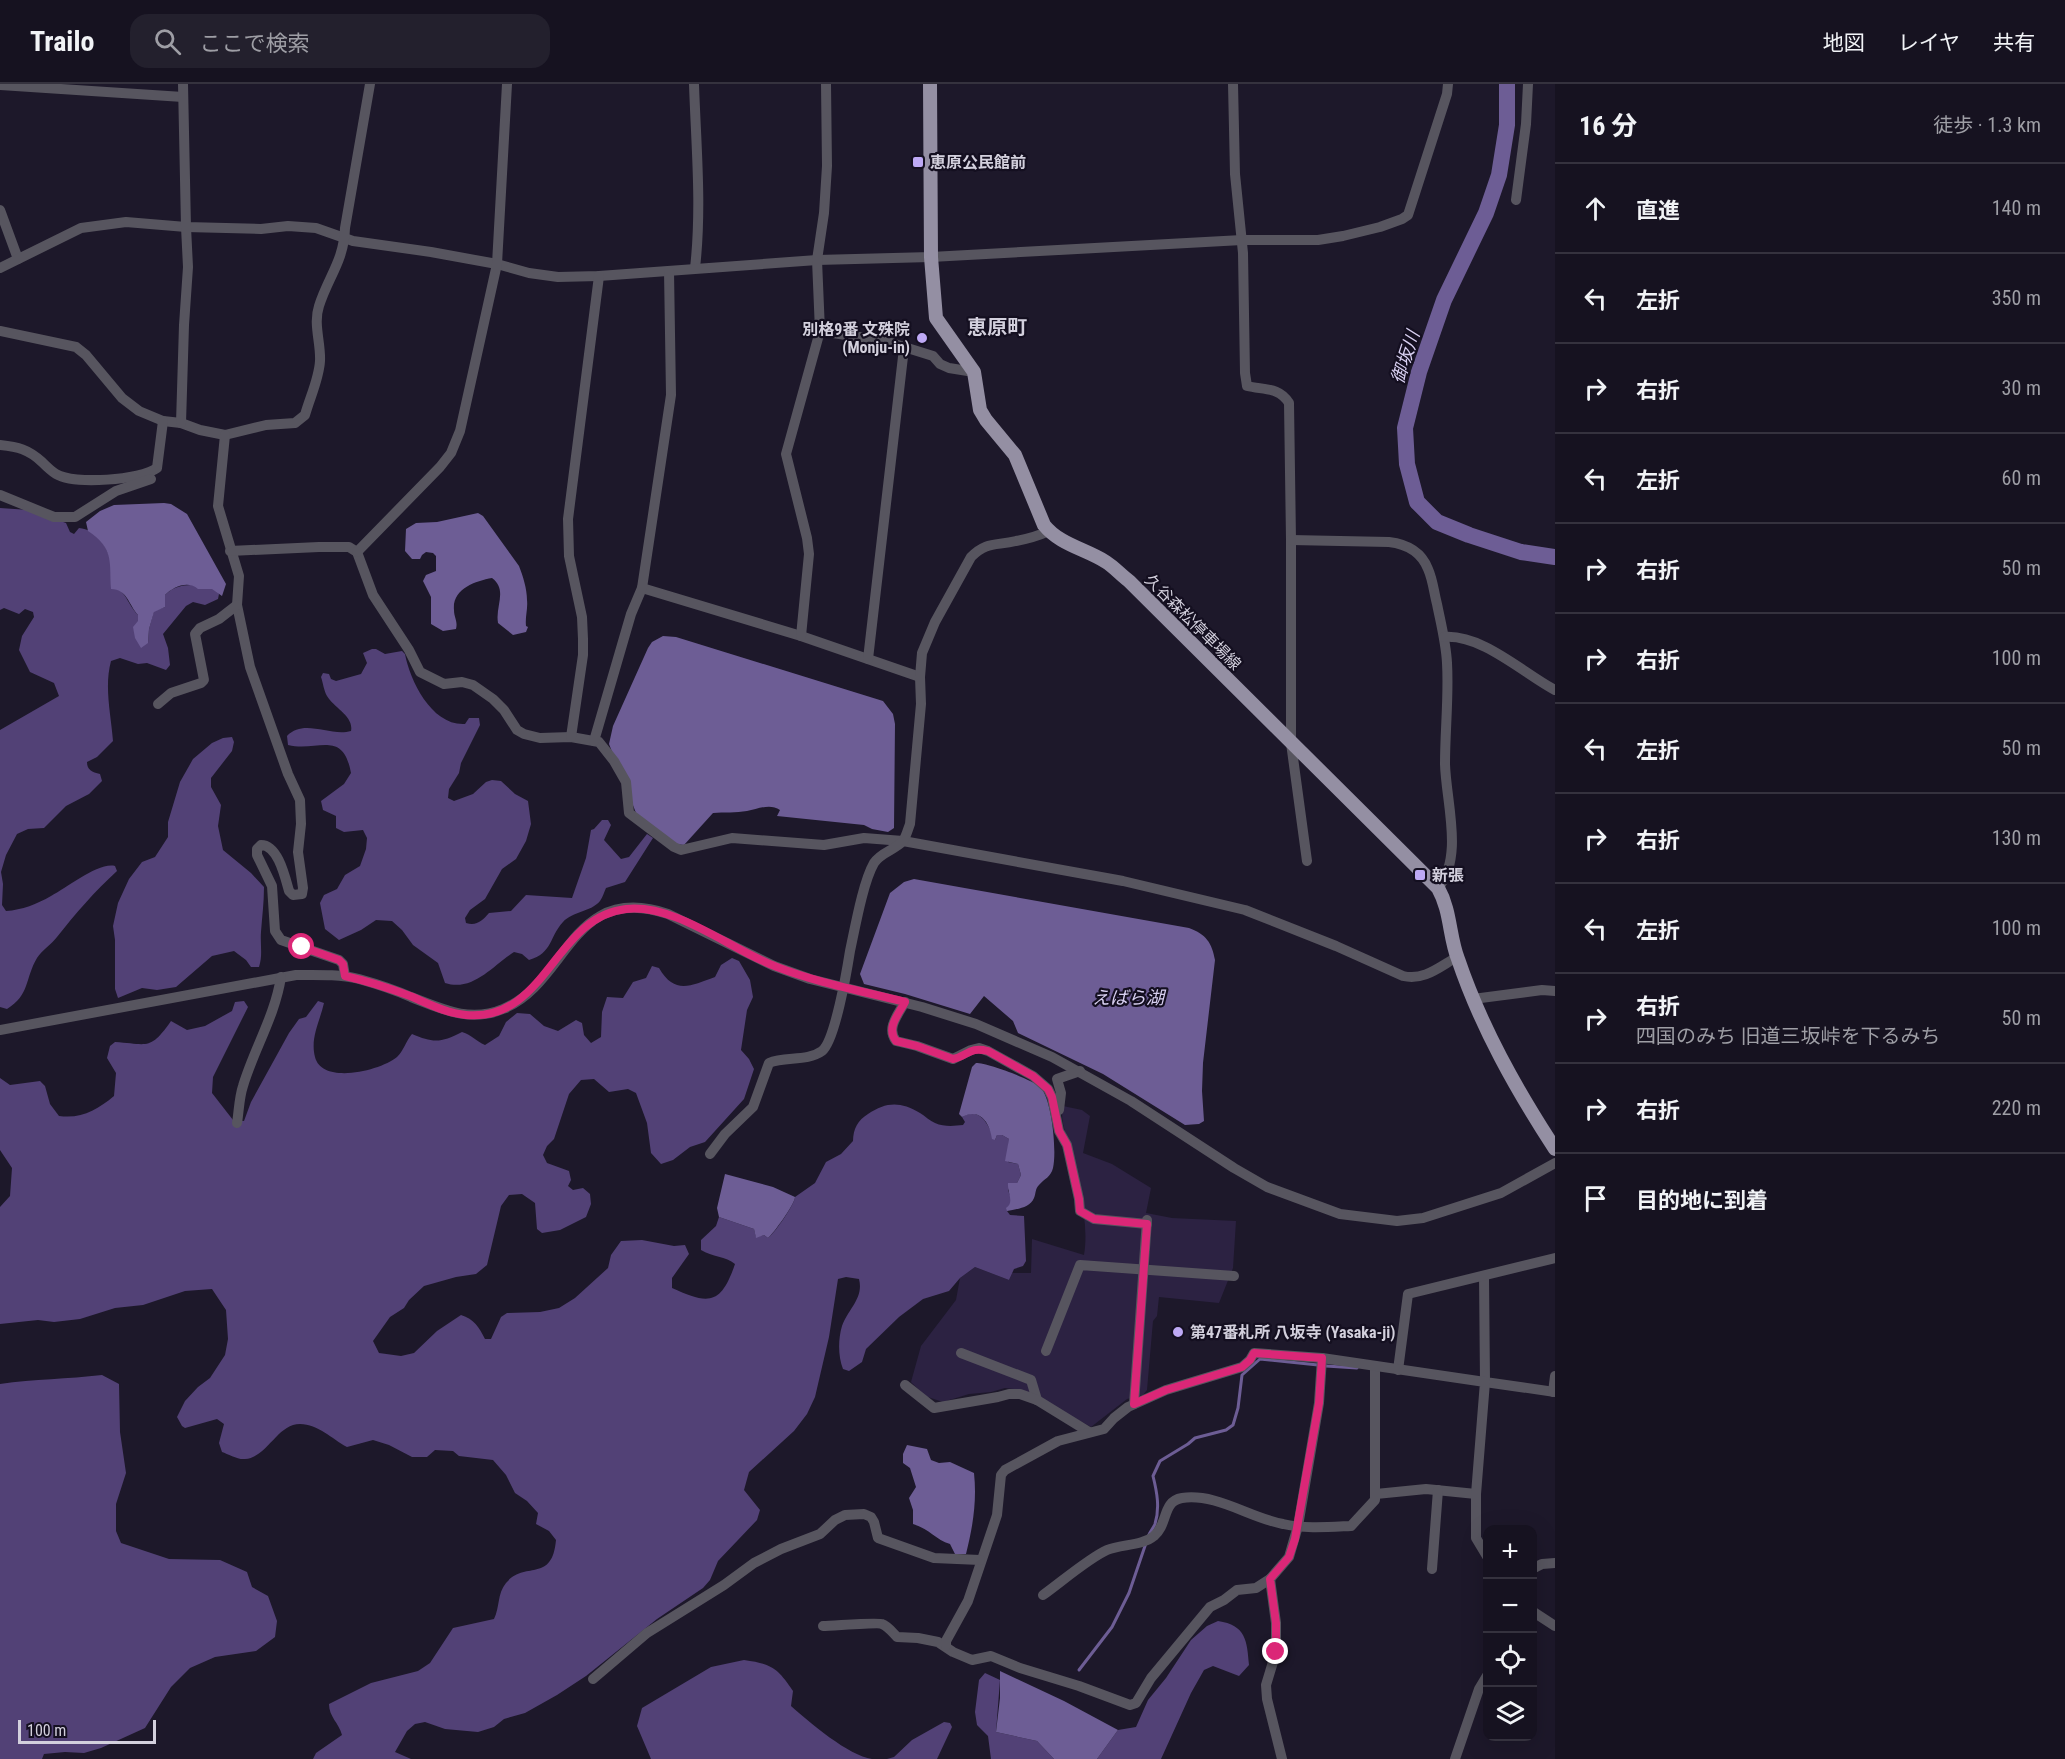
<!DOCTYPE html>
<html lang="ja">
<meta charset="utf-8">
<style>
:root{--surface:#161220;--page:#23202d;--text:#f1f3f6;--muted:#9e9ea5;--line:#35323e}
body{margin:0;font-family:"Roboto Condensed","Noto Sans JP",sans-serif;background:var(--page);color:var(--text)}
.controls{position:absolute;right:18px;bottom:18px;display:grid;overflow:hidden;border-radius:12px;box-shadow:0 6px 24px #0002}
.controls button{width:54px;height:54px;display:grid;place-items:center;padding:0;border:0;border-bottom:2px solid var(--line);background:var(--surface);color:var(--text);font:30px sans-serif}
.scale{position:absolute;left:18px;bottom:15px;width:138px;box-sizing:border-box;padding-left:6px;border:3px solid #d3d0dd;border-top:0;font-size:16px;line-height:21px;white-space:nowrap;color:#d3d0dd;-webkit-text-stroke:4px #140f20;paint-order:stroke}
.stop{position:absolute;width:18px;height:18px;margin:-14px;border:4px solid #db2777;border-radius:50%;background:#fff}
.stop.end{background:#db2777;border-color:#fff;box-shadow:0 2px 6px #0008}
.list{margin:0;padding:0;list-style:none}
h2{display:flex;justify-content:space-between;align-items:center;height:78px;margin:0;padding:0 24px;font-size:26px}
h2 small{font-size:20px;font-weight:400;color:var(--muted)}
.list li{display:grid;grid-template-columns:39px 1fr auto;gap:18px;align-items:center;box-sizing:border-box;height:90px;padding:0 24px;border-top:2px solid var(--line)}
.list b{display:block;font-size:22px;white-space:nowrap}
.list p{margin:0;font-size:20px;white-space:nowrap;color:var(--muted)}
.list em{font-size:20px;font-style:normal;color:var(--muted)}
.icon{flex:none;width:33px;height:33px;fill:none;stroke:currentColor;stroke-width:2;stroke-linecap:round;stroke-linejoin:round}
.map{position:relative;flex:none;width:1555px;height:1675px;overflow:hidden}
header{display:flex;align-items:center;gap:36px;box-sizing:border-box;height:84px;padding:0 30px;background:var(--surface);border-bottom:2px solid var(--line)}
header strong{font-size:28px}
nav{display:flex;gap:33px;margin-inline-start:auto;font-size:21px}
.search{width:420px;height:54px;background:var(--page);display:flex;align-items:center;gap:15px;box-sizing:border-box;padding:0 21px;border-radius:18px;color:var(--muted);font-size:22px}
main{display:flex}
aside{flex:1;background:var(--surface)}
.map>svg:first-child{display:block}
.green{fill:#2c2242}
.forest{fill:#524176}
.water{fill:#6d5d95}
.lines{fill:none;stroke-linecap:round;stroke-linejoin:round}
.stream{stroke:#6d5d95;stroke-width:3}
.river{stroke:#6d5d95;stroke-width:16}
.minor{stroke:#57555f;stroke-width:10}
.major{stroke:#948fa3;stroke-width:14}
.route{stroke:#db2777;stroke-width:8}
.poi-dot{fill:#bea9f5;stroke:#140f20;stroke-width:2}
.labels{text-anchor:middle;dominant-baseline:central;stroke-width:4.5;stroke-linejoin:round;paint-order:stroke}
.poi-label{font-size:16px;font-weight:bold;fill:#d3d0dd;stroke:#140f20;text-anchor:start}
.street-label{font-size:16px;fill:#d3d0dd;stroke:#140f20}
.water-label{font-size:18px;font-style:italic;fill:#d8d0f1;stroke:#140f20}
.quarter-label{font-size:20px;font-weight:bold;fill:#d3d0dd;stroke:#140f20}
</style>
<header>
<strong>Trailo</strong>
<div class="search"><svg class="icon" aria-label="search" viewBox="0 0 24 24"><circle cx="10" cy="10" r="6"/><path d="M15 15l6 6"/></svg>ここで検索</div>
<nav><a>地図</a><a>レイヤ</a><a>共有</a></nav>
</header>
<main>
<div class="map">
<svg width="1555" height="1675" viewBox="0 0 1555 1675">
<rect width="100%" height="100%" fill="#1d182a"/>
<!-- green -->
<path class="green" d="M1063 1022 1082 1026 1090 1032 1083 1069 1112 1080 1151 1104 1146 1129 1172 1134 1236 1137 1233 1184 1219 1219 1159 1213 1157 1232 1153 1237 1147 1306 1143 1311 1127 1315 1091 1343 1023 1306 1005 1304 991 1308 969 1310 943 1318 925 1312 911 1298 921 1262 956 1216 960 1194 975 1183 1009 1196 1012 1189H1031L1032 1155 1084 1171C1090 1134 1076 1095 1068 1059 1065 1045 1060 1036 1063 1022Z"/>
<!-- forest -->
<g class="forest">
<path d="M0 424 29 426 66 439 70 448 74 450 79 444C96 445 109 464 111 480 112 486 110 492 113 498 116 505 121 506 125 512 129 518 132 525 138 531V537L148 559 149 545 154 527 165 523V511C179 497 199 500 217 506L219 510 218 515 205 521 193 518 186 522 163 550 168 564 170 581 166 586 147 579 138 580 120 574 111 577C104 603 111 630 113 657L97 673 87 678C87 686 92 688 100 690L102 697 89 710 66 722 44 744 28 745 17 750 6 771 1 788 3 800 2 821 6 827C22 826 37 820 51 812 67 804 98 778 115 782L117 787C95 807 75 830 57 853 51 861 42 866 37 874 25 894 30 911 7 925L0 923V646L59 612 54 599 30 588 19 566 22 552 34 533 33 528 25 525 19 530 4 524 0 526Z"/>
<path d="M372 565H376L385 570 402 567 405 570C410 597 432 642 465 640L469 634H479L480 641 461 679 459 689 449 705 448 714 454 717 473 710 486 698 492 696 501 697 515 710 528 717 531 740 526 757 516 775 502 785 485 815 470 826 465 834 466 839C477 842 482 837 489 829L511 827 526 811 572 814 586 774 591 746 594 745 602 736H608L611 741 604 756 621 775 629 773 647 750 653 754 625 798 606 804C604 808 603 813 600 817 591 828 573 827 563 838 549 853 553 869 529 876L522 870 514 868C492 882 473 908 445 899L438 879 413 861 402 846 392 837 376 836 361 846 339 856 325 845 320 819 324 811 337 805 345 791 360 782 366 765 367 754 363 746 344 748 336 744V732L323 726 321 717 344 700 351 689C343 645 318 668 288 661L287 652C304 634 330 653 351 647 354 632 334 624 327 612 324 607 323 599 321 593L323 589 329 590 331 595 336 597 361 590 367 579 363 569Z"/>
<path d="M232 653 234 658 232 667 211 694V703L221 721 218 742 223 766 251 789 264 803C264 819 262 833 261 848 260 860 263 871 259 883H251L246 876 234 867 212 872 176 903 157 906 142 904 118 914 115 905V856L113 842 118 819 129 795 142 778 155 773 168 753V738L180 698 193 675 212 659 223 654Z"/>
<path d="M732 874 739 877 750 896 753 913 747 926 741 966 749 975 754 985 744 1015 705 1058 690 1063 673 1076 661 1080 651 1069 647 1039 636 1009 628 1005 609 1008 594 995 581 996 569 1010 554 1055 547 1062 543 1071 547 1079 569 1087 571 1096 568 1102 573 1106 583 1104 590 1110 591 1120 586 1133 560 1146 542 1149 537 1145 535 1119 522 1110 509 1111 501 1122 487 1181 476 1190 456 1193 424 1202 409 1216 404 1224 390 1233 373 1257 379 1269 401 1272 414 1269 437 1247 461 1231C474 1235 479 1243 485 1255H491L501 1233 507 1229 540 1228 559 1224 575 1214 608 1184 611 1171 621 1157 642 1156 674 1162 685 1161 689 1170 672 1194V1204C709 1221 721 1221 735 1180 726 1172 712 1173 701 1166V1156L716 1142 719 1133 754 1145 756 1153 764 1151 768 1154C774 1150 795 1120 795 1113L815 1099 826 1078 841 1070 853 1057C853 1045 858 1036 868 1030 886 1018 900 1017 920 1029 925 1032 930 1037 935 1039 944 1043 954 1042 963 1041L965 1038 962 1033C981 1022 988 1041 995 1056L997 1051H1002L1009 1055 1008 1078 1018 1080 1021 1091 1017 1099H1011L1008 1106 1012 1117 1007 1127 1010 1131 1024 1132 1026 1177 1023 1182 1014 1185 1009 1196 975 1183 960 1194 949 1207 923 1215 899 1233 866 1265 862 1278 849 1287 843 1285C838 1273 838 1255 842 1242 848 1225 864 1214 859 1195L846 1193 838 1195 829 1253 815 1313 807 1330 794 1347 749 1388 744 1406 760 1426 757 1436 718 1477 710 1496 703 1504 657 1535 586 1592 557 1611 525 1629 504 1635 494 1643 478 1648 445 1645 425 1638 415 1640 407 1647 395 1668 411 1675H313L316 1669 342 1651C339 1639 329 1633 329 1620L371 1599 418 1587 430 1579 453 1544 494 1535C500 1523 497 1510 506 1499 525 1476 552 1500 556 1456L549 1447 536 1440 538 1429 527 1417 515 1409 506 1391 493 1376 459 1372 453 1367 435 1366 427 1373H412L389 1361 373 1356 347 1363C332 1355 318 1340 300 1340 277 1340 268 1373 245 1375 238 1376 228 1370 222 1368L219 1359 224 1340 217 1335 185 1344 182 1342 177 1333 185 1317 198 1303 210 1294 225 1271 228 1255 226 1226 212 1205 185 1207 143 1221 115 1224 80 1235 54 1238 38 1236 0 1240V1123L10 1112 12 1084 0 1066V994L10 1001 40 997 45 1002 50 1020 59 1032C82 1035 97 1026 114 1012L116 989 107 974 110 962 115 958C148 960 150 967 171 937L187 946 205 942 232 927 235 918 244 917 248 923 213 993 212 1009 233 1036 244 1037 251 1018 289 949 299 935 306 933 318 917 324 919C320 937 310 954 315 973 322 1001 380 987 397 973 403 968 406 957 412 950 433 959 441 959 462 948 472 951 476 957 485 961L499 952 506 938 517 929 530 930 544 942 558 947 576 936 582 939 584 951 591 959 601 953 602 928 607 913 623 914 633 898 646 894 652 882 659 884C675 911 690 902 715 893L721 881Z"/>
<path d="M102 1291 119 1300 120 1348 126 1389 116 1420V1447L121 1459 169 1475 220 1476 247 1488 252 1503 268 1512 277 1537 275 1553 256 1567 215 1573 190 1584 171 1603 145 1644 101 1664 84 1669 65 1668 44 1670 42 1675H0V1300C34 1295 68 1295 102 1291Z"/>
<path d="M1218 1537C1246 1541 1247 1557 1249 1581L1239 1592 1213 1582 1204 1586 1191 1609 1161 1675H1097L1118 1646 1136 1643 1148 1616 1166 1594 1191 1556 1207 1542Z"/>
<path d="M744 1576C771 1580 777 1583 793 1607L791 1622C809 1638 849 1672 872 1675H651L637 1642 642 1624 711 1583Z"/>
<path d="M985 1589 1000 1596 996 1648 1037 1657 1054 1675H991L988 1652 977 1641 975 1628 979 1596Z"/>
<path d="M944 1638 950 1639 952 1643 937 1675H887L894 1673 912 1656Z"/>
</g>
<!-- water -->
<g class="water">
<path d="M164 419 171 420 187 430 226 500 222 512 212 505H198C188 496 173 503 165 511V523L154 528 149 545 148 559 141 564 135 554 133 543 138 537V531C129 521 127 505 111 505 109 479 115 465 88 447L86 438 100 427 114 421Z"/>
<path d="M478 429 483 432 519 482C523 492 527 505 527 516 528 525 525 533 526 542L528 543 526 548 513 551 498 539C495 522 508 506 492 494 475 497 452 505 454 526 454 534 458 537 456 545L443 547 431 540V513L423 497 426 491 436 487V472L433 469 426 468 422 471 420 475H412L405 467 406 445 416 439 437 438Z"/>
<path d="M663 552 676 553 883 617 893 630 895 640 894 744 888 748 872 745 864 741 777 732 780 726C770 719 758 725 747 727 736 729 724 728 713 729L684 761 675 760 638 734 609 660 613 642 648 564 652 558Z"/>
<path d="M914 795 1189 844C1206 850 1212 859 1215 876L1203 979 1202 1007 1204 1037 1199 1040 1185 1041 1103 990 1018 949 1013 937 984 912 970 930 905 910 864 900 860 890 890 809 904 798Z"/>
<path d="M976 979C988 979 1031 995 1040 1003 1052 1014 1057 1068 1053 1084 1051 1093 1044 1095 1039 1101 1035 1105 1036 1109 1034 1114 1030 1124 1017 1125 1007 1127L1006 1124C1015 1118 1007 1109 1008 1099H1017L1021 1091 1018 1080 1005 1077 1009 1055 1002 1051H997L995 1056 992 1055C990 1039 980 1023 962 1033L959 1030 972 983Z"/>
<path d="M725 1090 773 1103 795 1113C795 1120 773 1150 768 1154L764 1151 756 1154 754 1145 719 1133 717 1124Z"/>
<path d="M907 1361 927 1365 931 1376 939 1379 950 1378 974 1389C977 1417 973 1442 966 1470H955L950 1460C936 1456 930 1445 913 1440V1426L909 1414 916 1403 910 1384 903 1379V1370Z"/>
<path d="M1000 1587 1064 1617 1118 1646 1097 1675H1054L1037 1657 996 1648 1000 1614Z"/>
</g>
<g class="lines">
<!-- stream -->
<g class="stream">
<path d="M1326 1282 1357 1284"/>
<path d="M1148 1453C1150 1447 1153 1445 1155 1440 1160 1424 1157 1408 1153 1392L1160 1377 1188 1360 1195 1354 1226 1346 1233 1341 1238 1324 1242 1291 1260 1275 1318 1281"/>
<path d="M1079 1586 1112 1543 1129 1509 1146 1459"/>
</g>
<!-- river -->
<path class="river" d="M1507 0V41L1499 91 1486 129 1444 216 1419 288 1405 344 1407 380 1417 418 1437 438 1469 451 1521 468 1555 473"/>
<!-- minor -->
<g class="minor">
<path d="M694 0C696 61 702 123 695 184"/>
<path d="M1233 0 1235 90 1243 169 1245 289 1247 302C1264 306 1279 303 1289 319L1291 456V659L1307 777"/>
<path d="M0 1 183 13"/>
<path d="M1516 116 1526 40 1528 0"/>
<path d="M0 126 18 175"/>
<path d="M0 184 81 144 126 138 186 143 261 145 288 142 316 144 353 157 431 168 497 180 529 189 558 193 599 192 817 176 931 173 1242 156H1318L1343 152 1380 143 1402 135 1408 131 1447 10 1448 0"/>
<path d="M0 247 76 263 86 271 122 314 139 327 163 337 181 339 200 346 225 351 266 341 295 339 305 331C310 313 319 295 320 277 321 259 313 240 319 222 328 193 344 177 345 144L370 0"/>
<path d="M820 247 885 257 933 272 940 280 949 284 974 288"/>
<path d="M181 339 184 241 188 183 186 143 183 0"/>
<path d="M225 351 218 422 239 492 237 521 250 583 288 690 300 716 301 740 298 768 303 804 302 810 293 811 289 807C285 793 278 761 261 761L257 765V771L272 802 275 847 281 856 339 876 343 880 345 892"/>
<path d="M0 361C18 363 28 365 42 378 46 382 51 387 56 390 74 401 141 396 157 384L163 337"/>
<path d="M0 411 54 433H75L116 407 151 395"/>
<path d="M1291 456 1389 458C1406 460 1421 467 1428 485 1433 496 1434 509 1437 520 1441 540 1446 559 1447 579 1449 612 1445 646 1445 680 1446 718 1464 773 1438 804"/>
<path d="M230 467 319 463H349L357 468 373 511 409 566 420 588 444 600 462 598 473 601 493 615 504 626 517 646 524 650 540 654 571 653 599 658 614 677 626 698 629 729 674 763 681 766 732 754 824 761 864 754 903 757 1123 797 1245 826 1336 862 1403 892C1424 897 1439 883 1457 873"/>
<path d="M357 468 440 383 451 369 460 347 497 180 507 0"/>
<path d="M642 504 801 552 920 593"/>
<path d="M801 552 809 470 807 454 786 370 820 247 817 176 824 129 827 82 826 0"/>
<path d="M1444 553C1482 550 1523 589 1555 606"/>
<path d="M868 575 904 264"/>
<path d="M158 620 171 609 201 599 204 596 195 550 200 544 219 535 237 521"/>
<path d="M571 653 583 571V555L582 533 569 472 568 435 599 192"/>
<path d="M594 657 631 530 642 504 671 311 669 187"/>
<path d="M1473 915 1542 906 1555 907"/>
<path d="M905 918C898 931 886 944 896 957L917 962 953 975 971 966 979 964 988 967 1033 992 1048 1005 1052 1013 1059 1047 1067 1061 1079 1115 1080 1127 1094 1135 1147 1140"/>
<path d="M0 946 296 891C317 891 338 890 359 895 377 900 395 906 411 913 442 925 470 939 503 925 568 899 571 797 668 830L774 882 810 895 922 923 976 940 1052 973 1131 1017 1234 1084 1267 1103 1340 1130 1397 1137 1423 1134 1501 1109 1555 1079"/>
<path d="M1059 1026 1061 1009 1057 995 1080 987"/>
<path d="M237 1039C239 1027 239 1014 243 1002 254 965 275 932 281 893"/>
<path d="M710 1070 725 1050 753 1023 769 979C785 972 807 978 822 967 835 957 847 886 850 867 855 844 863 798 874 779 881 768 895 766 903 757 906 753 908 745 910 740L921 620 920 593 922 569 935 538 971 473C987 457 996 462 1016 457 1027 455 1038 452 1049 447"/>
<path d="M1484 1192 1485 1298 1555 1308"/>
<path d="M1046 1267 1080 1181 1234 1192"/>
<path d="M961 1269 1031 1296 1037 1316"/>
<path d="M1398 1286 1408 1210 1555 1174"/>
<path d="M905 1301 934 1324 998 1313 1009 1310H1020L1037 1316 1089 1348"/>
<path d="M1553 1308 1555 1292"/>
<path d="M1134 1320 1147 1136"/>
<path d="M1376 1410 1426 1405 1476 1410"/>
<path d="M1432 1485 1438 1406"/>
<path d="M1532 1485 1542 1480 1555 1479"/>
<path d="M1270 1495 1276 1539V1568L1266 1601 1267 1615 1282 1675"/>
<path d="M1043 1511C1060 1499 1089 1474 1107 1466 1121 1460 1142 1462 1154 1452 1168 1441 1162 1417 1182 1414 1217 1409 1250 1434 1283 1440 1304 1445 1329 1443 1351 1442L1375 1416V1282"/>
<path d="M1532 1527 1555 1542"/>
<path d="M823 1542C832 1542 878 1538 882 1540 888 1542 893 1549 897 1553L918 1554 938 1558 953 1568 972 1576 991 1572 1020 1584 1079 1602 1130 1621 1136 1619 1151 1594 1210 1523 1224 1516 1237 1506 1256 1504 1270 1495 1289 1473 1298 1442 1319 1319 1322 1274"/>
<path d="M946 1562V1557L968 1517 997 1431 1001 1391 1005 1386 1058 1357 1104 1345 1114 1334 1128 1323 1166 1306 1242 1283 1250 1276 1254 1269 1322 1274 1485 1298 1476 1410V1454L1488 1474"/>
<path d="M593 1595 647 1549 724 1501 754 1479 781 1465 820 1450 835 1436 845 1431 864 1430 871 1433 874 1438 878 1454 934 1474 980 1476"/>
<path d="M1455 1675 1479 1605 1488 1590"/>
</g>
<!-- major -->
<path class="major" d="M930 0 931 173 936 234 974 288 980 326 986 336 1015 371 1044 441C1060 461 1086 465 1106 478 1114 483 1121 491 1129 497L1438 804C1451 827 1449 852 1458 875 1481 943 1516 1005 1555 1065"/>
</g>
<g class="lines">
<!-- route -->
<path class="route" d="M302 863 339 876 343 880 345 892C367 897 389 904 410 912 429 920 446 929 466 931 547 938 554 833 626 825 675 819 731 866 777 883 818 899 862 907 905 918 898 931 886 944 896 957L917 962 953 975C968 972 969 962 988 967L1033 992 1048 1005 1052 1013 1059 1047 1067 1061 1079 1115 1080 1127 1094 1135 1147 1140 1134 1320 1166 1306 1242 1283 1250 1276 1254 1269 1322 1274 1319 1319 1295 1455 1289 1473 1270 1495 1276 1539V1568"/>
</g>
<!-- markers -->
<g class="poi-dot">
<rect x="912" y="72" width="12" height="12" rx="3"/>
<circle cx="922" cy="254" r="6"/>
<rect x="1414" y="785" width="12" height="12" rx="3"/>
<circle cx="1178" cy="1248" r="6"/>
</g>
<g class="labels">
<!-- poi labels -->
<g class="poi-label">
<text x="930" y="78">恵原公民館前</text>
<text x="910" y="245" text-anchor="end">別格9番 文殊院<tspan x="910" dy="18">(Monju-in)</tspan></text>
<text x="1432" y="791">新張</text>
<text x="1190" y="1248">第47番札所 八坂寺 (Yasaka-ji)</text>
</g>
<!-- street labels -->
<g class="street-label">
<text transform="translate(1193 538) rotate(45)">久谷森松停車場線</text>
</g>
<!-- water labels -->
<g class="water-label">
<text transform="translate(1405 273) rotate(-72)">御坂川</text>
<text x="1128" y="913">えばら湖</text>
</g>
<!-- quarter labels -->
<g class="quarter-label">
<text x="997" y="243">恵原町</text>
</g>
</g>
</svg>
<div class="controls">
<button>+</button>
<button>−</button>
<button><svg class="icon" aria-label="locate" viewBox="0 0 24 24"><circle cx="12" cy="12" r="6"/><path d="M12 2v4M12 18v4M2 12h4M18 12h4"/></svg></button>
<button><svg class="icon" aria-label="layers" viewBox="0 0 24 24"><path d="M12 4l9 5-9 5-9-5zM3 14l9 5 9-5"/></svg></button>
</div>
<div class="scale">100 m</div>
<div class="stop" style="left:302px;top:863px"></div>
<div class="stop end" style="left:1276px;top:1568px"></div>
</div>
<aside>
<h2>16 分<small>徒歩 · 1.3 km</small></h2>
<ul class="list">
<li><svg class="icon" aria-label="ahead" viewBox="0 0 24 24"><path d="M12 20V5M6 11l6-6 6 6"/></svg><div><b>直進</b></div><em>140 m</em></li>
<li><svg class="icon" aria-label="left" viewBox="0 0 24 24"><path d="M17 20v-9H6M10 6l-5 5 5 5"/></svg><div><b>左折</b></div><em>350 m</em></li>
<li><svg class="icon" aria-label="right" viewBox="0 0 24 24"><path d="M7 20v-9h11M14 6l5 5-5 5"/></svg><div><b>右折</b></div><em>30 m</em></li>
<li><svg class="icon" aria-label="left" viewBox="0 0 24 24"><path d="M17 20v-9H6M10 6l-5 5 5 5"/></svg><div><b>左折</b></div><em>60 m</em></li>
<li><svg class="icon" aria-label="right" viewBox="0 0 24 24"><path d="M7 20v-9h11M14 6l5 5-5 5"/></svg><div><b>右折</b></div><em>50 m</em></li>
<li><svg class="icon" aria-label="right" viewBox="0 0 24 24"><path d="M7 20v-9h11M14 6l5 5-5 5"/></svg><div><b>右折</b></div><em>100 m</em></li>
<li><svg class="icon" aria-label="left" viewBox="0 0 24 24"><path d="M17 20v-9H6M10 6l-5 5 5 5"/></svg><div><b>左折</b></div><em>50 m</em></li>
<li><svg class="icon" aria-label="right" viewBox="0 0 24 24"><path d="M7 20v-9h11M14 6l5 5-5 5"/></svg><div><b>右折</b></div><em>130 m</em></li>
<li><svg class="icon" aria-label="left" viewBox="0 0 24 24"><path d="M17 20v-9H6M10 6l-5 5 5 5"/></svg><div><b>左折</b></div><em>100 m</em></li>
<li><svg class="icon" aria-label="right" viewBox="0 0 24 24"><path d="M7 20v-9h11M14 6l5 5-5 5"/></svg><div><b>右折</b><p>四国のみち 旧道三坂峠を下るみち</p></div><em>50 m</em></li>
<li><svg class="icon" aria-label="right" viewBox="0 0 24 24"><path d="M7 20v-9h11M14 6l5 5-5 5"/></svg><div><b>右折</b></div><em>220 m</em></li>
<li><svg class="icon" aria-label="arrive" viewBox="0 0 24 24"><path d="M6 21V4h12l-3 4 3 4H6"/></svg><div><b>目的地に到着</b></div></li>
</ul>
</aside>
</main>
